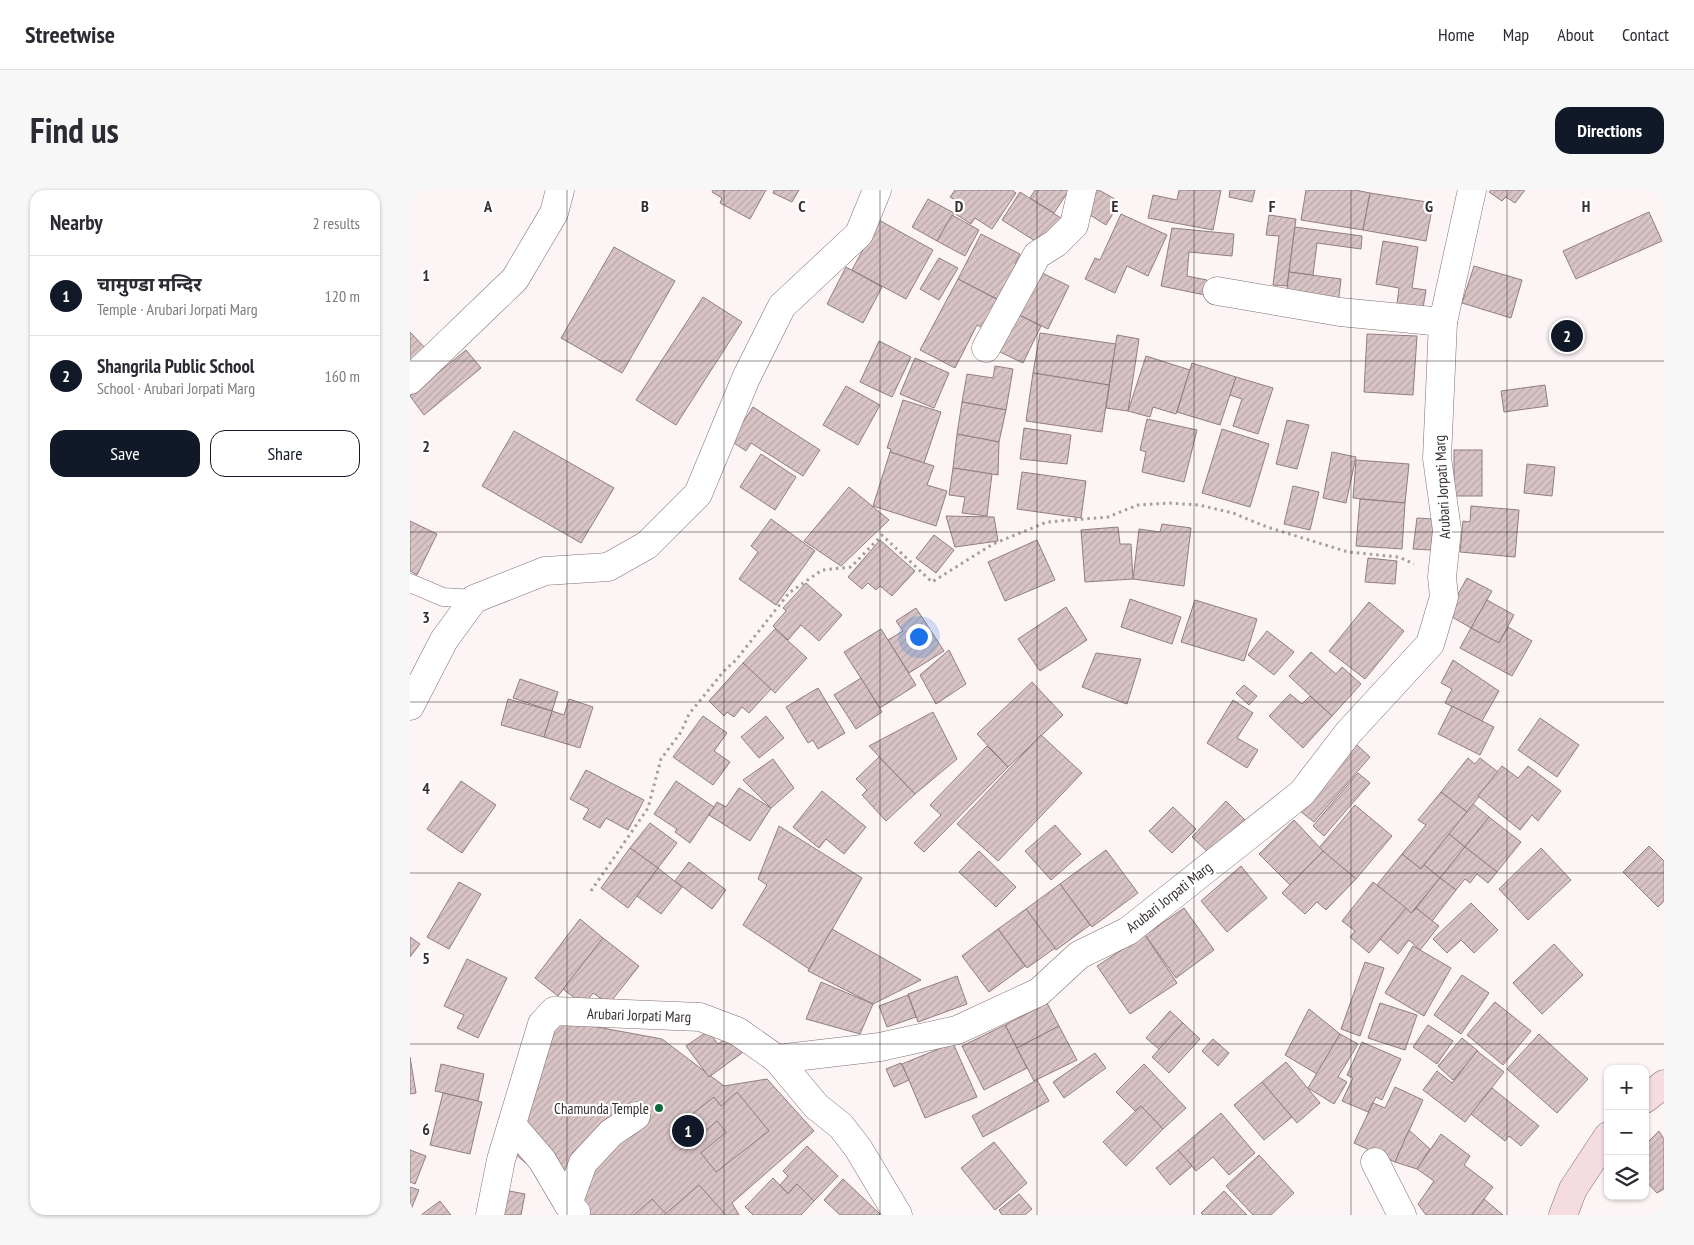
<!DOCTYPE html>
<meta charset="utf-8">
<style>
:root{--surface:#fff;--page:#f7f7f7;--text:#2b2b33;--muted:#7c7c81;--line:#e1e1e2;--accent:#111827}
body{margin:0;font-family:"PT Sans Narrow","Noto Sans Devanagari",sans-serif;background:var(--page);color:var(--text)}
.controls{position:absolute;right:15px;bottom:15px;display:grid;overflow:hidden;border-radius:10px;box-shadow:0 1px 4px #0004}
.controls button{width:45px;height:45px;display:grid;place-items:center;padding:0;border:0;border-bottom:1px solid var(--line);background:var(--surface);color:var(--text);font:25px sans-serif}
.you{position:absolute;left:508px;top:446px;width:18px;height:18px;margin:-12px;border:4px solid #fff;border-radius:50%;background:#1a73e8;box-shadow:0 0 0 8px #1a73e833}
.badge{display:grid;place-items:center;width:32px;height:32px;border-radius:50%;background:var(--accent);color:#fff;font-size:16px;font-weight:700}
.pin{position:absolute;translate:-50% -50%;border:2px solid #fff;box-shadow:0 1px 5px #0006}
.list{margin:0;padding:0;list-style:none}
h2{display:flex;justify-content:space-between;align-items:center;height:65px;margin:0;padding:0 20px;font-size:21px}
h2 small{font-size:16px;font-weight:400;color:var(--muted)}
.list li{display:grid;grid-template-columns:32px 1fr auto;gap:15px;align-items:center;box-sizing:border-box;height:80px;padding:0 20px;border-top:1px solid var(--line)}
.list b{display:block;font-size:19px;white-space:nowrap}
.list p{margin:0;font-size:16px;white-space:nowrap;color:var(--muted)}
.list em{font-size:16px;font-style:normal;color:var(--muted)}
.actions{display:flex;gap:10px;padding:15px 20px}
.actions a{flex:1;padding:11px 0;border:1px solid var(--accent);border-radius:15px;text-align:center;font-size:18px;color:var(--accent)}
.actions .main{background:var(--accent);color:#fff}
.icon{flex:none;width:28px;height:28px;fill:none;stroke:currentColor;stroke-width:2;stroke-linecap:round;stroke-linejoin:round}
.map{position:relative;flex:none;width:1254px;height:1025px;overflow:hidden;border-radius:15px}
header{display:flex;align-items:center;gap:30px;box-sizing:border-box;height:70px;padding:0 25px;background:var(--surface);border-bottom:1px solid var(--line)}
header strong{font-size:24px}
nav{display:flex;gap:28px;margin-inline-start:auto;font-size:18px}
.intro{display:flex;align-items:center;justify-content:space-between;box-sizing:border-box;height:120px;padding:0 30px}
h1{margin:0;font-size:35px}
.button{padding:12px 22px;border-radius:15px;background:var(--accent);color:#fff;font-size:18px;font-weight:700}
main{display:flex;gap:30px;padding:0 30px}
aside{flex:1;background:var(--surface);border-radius:15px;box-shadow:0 1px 4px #0004}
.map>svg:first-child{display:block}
.building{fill:url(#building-hatch);stroke:#927e80}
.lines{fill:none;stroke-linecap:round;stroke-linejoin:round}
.lane-casing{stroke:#826f71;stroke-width:19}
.street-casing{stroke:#826f71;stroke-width:29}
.secondary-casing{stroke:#826f71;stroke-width:29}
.path{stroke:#a69d9e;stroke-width:3;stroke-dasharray:2.5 4;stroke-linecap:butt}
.lane{stroke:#fff;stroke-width:18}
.street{stroke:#fff;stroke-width:28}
.secondary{stroke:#f5dce0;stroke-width:28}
.grid{fill:none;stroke:#372f30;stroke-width:1;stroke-opacity:0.55}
.poi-dot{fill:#0f673a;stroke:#fff;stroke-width:2}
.labels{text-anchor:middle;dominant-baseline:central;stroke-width:4.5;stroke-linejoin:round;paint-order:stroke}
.street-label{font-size:15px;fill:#372f30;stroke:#fff}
.poi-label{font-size:15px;fill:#372f30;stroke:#fff;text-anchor:end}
.grid-label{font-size:16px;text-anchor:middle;font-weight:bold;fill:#372f30;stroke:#fff;stroke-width:4.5;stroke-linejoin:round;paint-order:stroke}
</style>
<header>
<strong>Streetwise</strong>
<nav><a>Home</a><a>Map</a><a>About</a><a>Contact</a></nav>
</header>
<div class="intro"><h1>Find us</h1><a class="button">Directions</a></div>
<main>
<aside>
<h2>Nearby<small>2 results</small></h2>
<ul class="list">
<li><span class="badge">1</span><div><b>चामुण्डा मन्दिर</b><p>Temple · Arubari Jorpati Marg</p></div><em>120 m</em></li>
<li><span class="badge">2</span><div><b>Shangrila Public School</b><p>School · Arubari Jorpati Marg</p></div><em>160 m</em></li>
</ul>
<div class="actions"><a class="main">Save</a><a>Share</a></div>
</aside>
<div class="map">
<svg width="1254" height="1025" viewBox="0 0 1254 1025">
<defs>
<pattern id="building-hatch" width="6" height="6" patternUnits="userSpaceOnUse" patternTransform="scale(1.25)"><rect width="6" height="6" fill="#d8c3c5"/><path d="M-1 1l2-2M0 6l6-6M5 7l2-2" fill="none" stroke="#baa8aa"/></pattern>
</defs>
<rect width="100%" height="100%" fill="#fdf4f5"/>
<!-- building -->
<g class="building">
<path d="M303 0H356L340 29 310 13 312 8 302 2Z"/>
<path d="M364 0H389L382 12 363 3Z"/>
<path d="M545 0H602L606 3 582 39 565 28 561 34 544 23 551 13 540 7Z"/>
<path d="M625 0H659L644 23 620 8Z"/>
<path d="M674 0H689L710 12 696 35 680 25 667 48Z"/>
<path d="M769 0H811L803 40 738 28 743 5 767 10Z"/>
<path d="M820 0H845L842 12 819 7Z"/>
<path d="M896 0H945L960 3 953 40 891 30Z"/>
<path d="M1081 0H1115L1105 13 1096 7 1092 11 1079 2Z"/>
<path d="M610 2 651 28 633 56 592 30Z"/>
<path d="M960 3 1023 13 1016 51 953 40Z"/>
<path d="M518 9 544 23 527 51 502 37Z"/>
<path d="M1239 22 1252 51 1166 89 1153 61Z"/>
<path d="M711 24 757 45 738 86 717 76 705 103 675 89 685 68 690 70Z"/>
<path d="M542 25 569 40 555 66 527 51Z"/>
<path d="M859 25 886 29 877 96 863 95 869 46 856 45Z"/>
<path d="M469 30 523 60 496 109 442 80Z"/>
<path d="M885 37 952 46 951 59 907 53 903 85 879 82Z"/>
<path d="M762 38 824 44 822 66 779 62 777 86 797 90 795 105 751 96Z"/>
<path d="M571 44 610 64 605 74 611 77 593 112 548 89Z"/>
<path d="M973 51 1008 57 1002 98 1016 100 1013 118 987 114 989 98 966 94Z"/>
<path d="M204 57 265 91 212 183 151 148Z"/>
<path d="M529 68 548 78 529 110 510 99Z"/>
<path d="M1064 76 1112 90 1101 128 1052 113Z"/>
<path d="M436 77 472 97 453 133 417 114Z"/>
<path d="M622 78 659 96 638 139 601 121Z"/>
<path d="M879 82 931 89 928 115 876 108Z"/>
<path d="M548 89 592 112 577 140 567 135 545 178 510 160Z"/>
<path d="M293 107 332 132 266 235 226 210Z"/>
<path d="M601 121 631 136 613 173 582 158Z"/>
<path d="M0 142 18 161 0 178Z"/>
<path d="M630 143 706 154 699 195 623 183Z"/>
<path d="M957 144 1007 146 1003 205 954 202Z"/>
<path d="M707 145 729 149 718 221 696 218Z"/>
<path d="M469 151 501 167 482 207 450 192Z"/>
<path d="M56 160 71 178 14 225 0 206Z"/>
<path d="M736 166 780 180 766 224 743 217 740 227 718 221Z"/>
<path d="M505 168 539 183 524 218 490 204Z"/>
<path d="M782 173 826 187 810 235 767 222Z"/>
<path d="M585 176 603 179 596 220 552 212 557 184 583 188Z"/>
<path d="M623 183 699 195 692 242 616 231Z"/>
<path d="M826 187 863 198 848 244 823 236 832 209 820 205Z"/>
<path d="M1135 195 1138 216 1094 222 1091 201Z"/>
<path d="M436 196 470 215 448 255 413 235Z"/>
<path d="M493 210 531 222 514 273 480 262 481 259 477 258Z"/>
<path d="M552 212 596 220 589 252 547 244Z"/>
<path d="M343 217 410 260 393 286 341 253 336 261 321 251Z"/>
<path d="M737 229 787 240 774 292 732 282 736 262 730 260Z"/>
<path d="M877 230 899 235 887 279 866 274Z"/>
<path d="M614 238 661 245 657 274 610 269Z"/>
<path d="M812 239 859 254 840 317 792 303Z"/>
<path d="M104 241 204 298 171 353 72 296Z"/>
<path d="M547 244 589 252 588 285 543 278Z"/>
<rect x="1044" y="260" width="28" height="46"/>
<path d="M480 262 524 276 517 295 537 301 526 336 463 316Z"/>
<path d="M922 262 946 267 936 313 913 308Z"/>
<path d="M351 264 386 287 365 320 330 297Z"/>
<path d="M946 270 999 274 995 313 943 308Z"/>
<path d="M1117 274 1145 277 1142 306 1114 303Z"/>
<path d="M543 278 582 284 577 326 552 323 555 307 539 305Z"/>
<path d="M612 282 676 291 671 328 607 319Z"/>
<path d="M883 296 909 302 900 340 874 334Z"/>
<path d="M439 297 479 330 431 376 394 351Z"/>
<path d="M950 309 995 313 992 359 946 356Z"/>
<path d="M1061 316 1109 320 1105 367 1050 362 1053 331 1060 332Z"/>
<path d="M536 326 584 327 588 351 545 357Z"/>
<path d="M1007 328 1024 329 1021 360 1003 359Z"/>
<path d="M361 329 405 361 366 415 329 389 348 362 341 356Z"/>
<path d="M0 331 27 344 7 385 0 381Z"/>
<path d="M752 334 781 338 774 396 723 389 729 339 750 342Z"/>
<path d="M708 337 710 354H721L723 389 675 392 671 340Z"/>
<path d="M524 345 544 360 526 383 506 368Z"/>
<path d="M470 350 505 381 482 406 470 396 466 400 458 393 452 399 438 387Z"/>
<path d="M627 350 645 390 595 411 578 372Z"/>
<path d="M958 368 987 371 985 394 955 392Z"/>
<path d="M1057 388 1082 401 1061 438 1037 424Z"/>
<path d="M396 393 432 425 409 451 391 435 378 450 363 436 376 421 373 418Z"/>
<path d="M720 409 771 427 762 454 711 437Z"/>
<path d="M785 410 847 429 834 471 771 452Z"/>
<path d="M1077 410 1104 425 1089 453 1061 438Z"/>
<path d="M959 412 994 441 955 489 919 461Z"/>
<path d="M656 417 677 450 630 481 608 449Z"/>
<path d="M506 418 534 461 499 483 478 450 493 441 486 431Z"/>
<path d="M1098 437 1122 451 1102 486 1050 458 1061 438 1089 453Z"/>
<path d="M365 439 397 468 365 503 333 473Z"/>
<path d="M471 439 506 495 470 518 434 462Z"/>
<path d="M857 441 884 462 864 485 838 465Z"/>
<path d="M539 460 556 494 526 514 510 485Z"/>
<path d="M901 462 926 484 932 477 951 494 922 526 879 486Z"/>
<path d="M686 463 731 469 717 514 672 497Z"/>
<path d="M1043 470 1089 501 1072 531 1035 513 1042 499 1031 493Z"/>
<path d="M333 473 361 499 339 523 332 517 324 527 317 522 314 526 299 511Z"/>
<path d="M451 488 472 522 446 539 424 505Z"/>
<path d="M110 489 148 502 142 521 103 508Z"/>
<path d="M622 492 653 525 598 577 567 544Z"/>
<path d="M834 495 847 506 839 515 826 503Z"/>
<path d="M408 498 435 543 408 559 403 550 398 553 376 517Z"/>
<path d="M880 504 892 514 900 506 922 526 893 558 859 526Z"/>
<path d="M98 509 142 521 134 547 91 535Z"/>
<path d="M159 509 183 517 170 558 134 547 142 521 154 525Z"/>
<path d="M823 510 843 523 827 548 848 560 837 578 797 553Z"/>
<path d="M1042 516 1084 537 1070 565 1028 544Z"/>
<path d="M523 522 547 569 505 604 459 556Z"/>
<path d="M293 526 317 543 304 561 320 572 303 595 263 567Z"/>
<path d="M356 526 374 548 349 568 331 547Z"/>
<path d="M1130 528 1169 555 1147 587 1108 560Z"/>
<path d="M631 545 672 583 588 671 547 634Z"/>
<path d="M947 555 960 567 904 632 890 621Z"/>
<path d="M577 556 598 577 514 662 504 653 531 625 520 615Z"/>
<path d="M469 567 505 604 476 631 452 605 457 600 446 589Z"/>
<path d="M1058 568 1065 574 1070 568 1088 582 1057 622 1031 602Z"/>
<path d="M363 569 384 598 361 618 333 590Z"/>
<path d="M1092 576 1108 588 1118 576 1151 601 1128 631 1122 625 1110 640 1068 606Z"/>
<path d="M176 580 234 610 218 640 196 628 190 638 173 629 179 619 160 609Z"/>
<path d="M948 583 960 593 914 646 903 636Z"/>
<path d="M51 591 86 615 52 663 17 639Z"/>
<path d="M266 591 304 617 280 653 265 642 267 639 244 624Z"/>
<path d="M329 598 361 618 340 651 299 625 307 612 316 617Z"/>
<path d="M412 601 456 637 434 664 416 649 409 658 383 637Z"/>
<path d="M1031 602 1057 622 1011 679 992 664 1016 635 1008 630Z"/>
<path d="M816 611 837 632 803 667 782 647Z"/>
<path d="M1063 614 1079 627 1055 657 1039 644Z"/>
<path d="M945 615 982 646 946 689 909 658Z"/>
<path d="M763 617 786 639 762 663 739 641Z"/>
<path d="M1079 627 1111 652 1087 682 1055 657Z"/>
<path d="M884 630 913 661 880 695 849 664Z"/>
<path d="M240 633 267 653 248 678 220 658Z"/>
<path d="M645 635 671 664 641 690 615 661Z"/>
<path d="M369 636 452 688 399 779 333 735 357 695 348 689Z"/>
<path d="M1039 644 1055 657 1030 688 1014 675Z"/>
<path d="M1239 656 1254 671V711L1248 717 1213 682Z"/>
<path d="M1055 657 1087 682 1078 693 1067 684 1060 693 1055 689 1046 700 1030 688Z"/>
<path d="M220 658 248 678 218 718 191 698Z"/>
<path d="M1131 658 1161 690 1118 730 1089 699Z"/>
<path d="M696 660 728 703 682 737 650 694Z"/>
<path d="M569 661 606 697 586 717 549 682Z"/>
<path d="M913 661 946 689 916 720 907 712 895 724 872 703Z"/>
<path d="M992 664 1011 679 1014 675 1030 688 1001 723 967 695Z"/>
<path d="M279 672 316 700 302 719 265 691Z"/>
<path d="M831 676 857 708 817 742 791 711Z"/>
<path d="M248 678 272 697 251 724 227 706Z"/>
<path d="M1030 688 1046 700 1022 731 1006 718Z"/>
<path d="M49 692 71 704 39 759 17 747Z"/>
<path d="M963 692 996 718 959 763 940 747 945 741 932 731Z"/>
<path d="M650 694 680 735 646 760 616 719Z"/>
<path d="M1061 713 1088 740 1064 763 1051 750 1037 763 1023 749Z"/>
<path d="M774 718 804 760 766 788 735 745Z"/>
<path d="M996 718 1001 723 1006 718 1029 736 1010 760 999 750 988 764 970 749Z"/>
<path d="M616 719 645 758 617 778 588 739Z"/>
<path d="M170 729 193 748 148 806 125 788Z"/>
<path d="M422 739 511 790 463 814 398 781Z"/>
<path d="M588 739 615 776 579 802 552 766Z"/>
<path d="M735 745 767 793 720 824 687 776Z"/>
<path d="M0 747 10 754 0 767Z"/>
<path d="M193 748 229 776 199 814 183 803 174 815 153 799Z"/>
<path d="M1144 754 1173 785 1132 824 1103 793Z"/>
<path d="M1003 756 1041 778 1014 826 975 803Z"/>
<path d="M57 769 97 788 68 848 47 838 54 825 34 816Z"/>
<path d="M955 772 974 778 950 846 931 839Z"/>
<path d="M1052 785 1079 803 1051 844 1024 825Z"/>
<path d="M547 786 557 814 508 832 498 804Z"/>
<path d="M411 792 463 814 450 844 396 829Z"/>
<path d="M498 805 506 827 477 837 469 816Z"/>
<path d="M1085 812 1121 841 1093 875 1057 845Z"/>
<path d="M637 813 649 836 607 858 595 835Z"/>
<path d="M970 813 1007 825 995 860 958 848Z"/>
<path d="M899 819 930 844 907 884 875 865Z"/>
<path d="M760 821 773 833 749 859 736 848Z"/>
<path d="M149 830 252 849 314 896 357 889 404 941 322 1013 329 1025H163L129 984 99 959Z"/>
<path d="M773 833 790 849 759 883 742 867Z"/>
<path d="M595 835 617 878 574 900 552 856Z"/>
<path d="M1018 835 1043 851 1027 874 1003 857Z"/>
<path d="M649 836 667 870 624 891 607 858Z"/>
<path d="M298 841 308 854 323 843 336 860 299 887 276 856Z"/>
<path d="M930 844 948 854 928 887 937 892 924 914 898 898Z"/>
<path d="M1129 844 1178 889 1147 923 1097 879Z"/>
<path d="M1052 848 1068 861 1043 890 1028 876Z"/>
<path d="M803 849 819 863 808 876 792 861Z"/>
<path d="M952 852 991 869 972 910 966 907 958 922 932 911 943 888 937 885Z"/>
<path d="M543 853 567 907 515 928 492 874Z"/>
<path d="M1067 861 1094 882 1055 932 1013 900 1027 881 1042 893Z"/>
<path d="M685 863 696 878 654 908 643 892Z"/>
<path d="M0 867 6 903 0 904Z"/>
<path d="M876 872 910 913 887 933 852 892Z"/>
<path d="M491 873 499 890 484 897 476 879Z"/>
<path d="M31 874 74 884 68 911 25 901Z"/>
<path d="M734 874 776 918 753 939 731 916 725 921 706 902Z"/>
<path d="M627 890 639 911 573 947 562 926Z"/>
<path d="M852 892 882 927 854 950 824 915Z"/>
<path d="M985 897 1013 910 985 972 944 953 963 913 975 918Z"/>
<path d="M1082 898 1129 936 1111 956 1099 946 1095 951 1061 924Z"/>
<path d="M327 902 359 941 306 982 291 963 316 942 307 931 294 942 281 925 304 907 311 916Z"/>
<path d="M33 903 72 912 60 964 20 955Z"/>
<path d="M731 916 753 939 716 976 693 952Z"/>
<path d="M811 923 845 963 819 985 803 967 786 981 768 960Z"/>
<path d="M999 940 1020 959 1007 979 985 972Z"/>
<path d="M1249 941 1254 949V999L1247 1003 1235 990V955Z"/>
<path d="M1031 944 1060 966 1054 975 1083 997 1062 1025H1016L1008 1014 1024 991 1007 979Z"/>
<path d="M584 952 617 993 585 1020 551 978Z"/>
<path d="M397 956 428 986 404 1011 387 994 378 1004 370 995 378 986 373 981Z"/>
<path d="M0 960 16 966 5 994 0 992Z"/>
<path d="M768 960 782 976 760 995 746 978Z"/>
<path d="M849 965 884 1003 861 1025H843L816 996Z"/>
<path d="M363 988 378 1004 387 994 404 1011 391 1025H343L335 1017Z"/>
<path d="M433 989 470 1024 469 1025H430L414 1010Z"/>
<path d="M289 995 316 1025H254Z"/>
<path d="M0 997 9 1000 0 1022Z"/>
<path d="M94 1000 115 1004 111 1025H89Z"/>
<path d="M814 1001 837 1025H793L791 1023Z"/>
<path d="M609 1004 622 1019 615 1025H592L589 1020Z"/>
<path d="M242 1009 256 1024 254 1025H224Z"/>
<path d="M1074 1009 1093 1025H1062Z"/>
<path d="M30 1011 41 1025H11Z"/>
</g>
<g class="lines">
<defs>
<path id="lane" d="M0 393 33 407 64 409"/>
<g id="street">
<path d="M807 101 930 122 1033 132"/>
<path d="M576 158 627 65 646 53 664 35 672 0"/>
<path d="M0 190 105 89 144 23 150 0"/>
<path d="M0 516 34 450 64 409 135 381 198 377 237 355 288 304 336 188 372 116 449 44 467 0"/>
<path d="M367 869 406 916 431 936 448 958 488 1025"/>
<path d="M102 935 132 970 158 1014 166 1022"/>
<path d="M965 972 992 1025"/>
<path d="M158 1014 173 973 201 943 226 926"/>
<path d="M80 1025 91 970 132 834 144 821 290 827 327 841 367 869 470 857 547 840 629 802 669 765 718 741 892 603 938 543 1020 454 1034 407 1032 387 1037 340 1027 268 1033 132 1062 0"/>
</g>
<g id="secondary">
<path d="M1235 909 1254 894"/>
<path d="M1153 1025 1163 999 1198 946"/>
</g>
</defs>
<!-- lane casing -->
<use href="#lane" class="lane-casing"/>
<!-- street casing -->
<use href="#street" class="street-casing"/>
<!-- secondary casing -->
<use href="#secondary" class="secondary-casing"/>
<!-- path -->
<path class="path" d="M181 701 238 618 251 569 271 542 279 524 314 481 326 470 379 403 412 380 441 377 472 345 522 392 583 354 637 332 698 327 728 315 759 313 789 315 823 323 857 337 938 362 989 367 1004 374"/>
<!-- lane -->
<use href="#lane" class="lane"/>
<!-- street -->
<use href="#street" class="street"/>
<!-- secondary -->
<use href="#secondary" class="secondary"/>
</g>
<!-- grid -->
<path class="grid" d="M157 0V1025M314 0V1025M470 0V1025M627 0V1025M784 0V1025M941 0V1025M1097 0V1025M0 171H1254M0 342H1254M0 512H1254M0 683H1254M0 854H1254"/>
<!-- markers -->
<circle class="poi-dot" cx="249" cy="918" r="5"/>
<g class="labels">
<!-- street labels -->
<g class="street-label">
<text transform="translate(1032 297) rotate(-93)">Arubari Jorpati Marg</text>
<text transform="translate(759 707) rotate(-38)">Arubari Jorpati Marg</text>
<text transform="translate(229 825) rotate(2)">Arubari Jorpati Marg</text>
</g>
<!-- poi labels -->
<g class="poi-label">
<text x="239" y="918">Chamunda Temple</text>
</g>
</g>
<g class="grid-label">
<text x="78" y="22">A</text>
<text x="235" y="22">B</text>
<text x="392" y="22">C</text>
<text x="549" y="22">D</text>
<text x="705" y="22">E</text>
<text x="862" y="22">F</text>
<text x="1019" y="22">G</text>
<text x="1176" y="22">H</text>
<text x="16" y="91">1</text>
<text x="16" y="262">2</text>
<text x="16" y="433">3</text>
<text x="16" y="604">4</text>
<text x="16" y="774">5</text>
<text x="16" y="945">6</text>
</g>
</svg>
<div class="controls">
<button>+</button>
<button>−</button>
<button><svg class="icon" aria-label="layers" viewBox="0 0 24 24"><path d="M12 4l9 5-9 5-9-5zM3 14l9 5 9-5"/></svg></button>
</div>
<div class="you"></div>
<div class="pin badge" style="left:278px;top:941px">1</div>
<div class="pin badge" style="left:1157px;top:146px">2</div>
</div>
</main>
